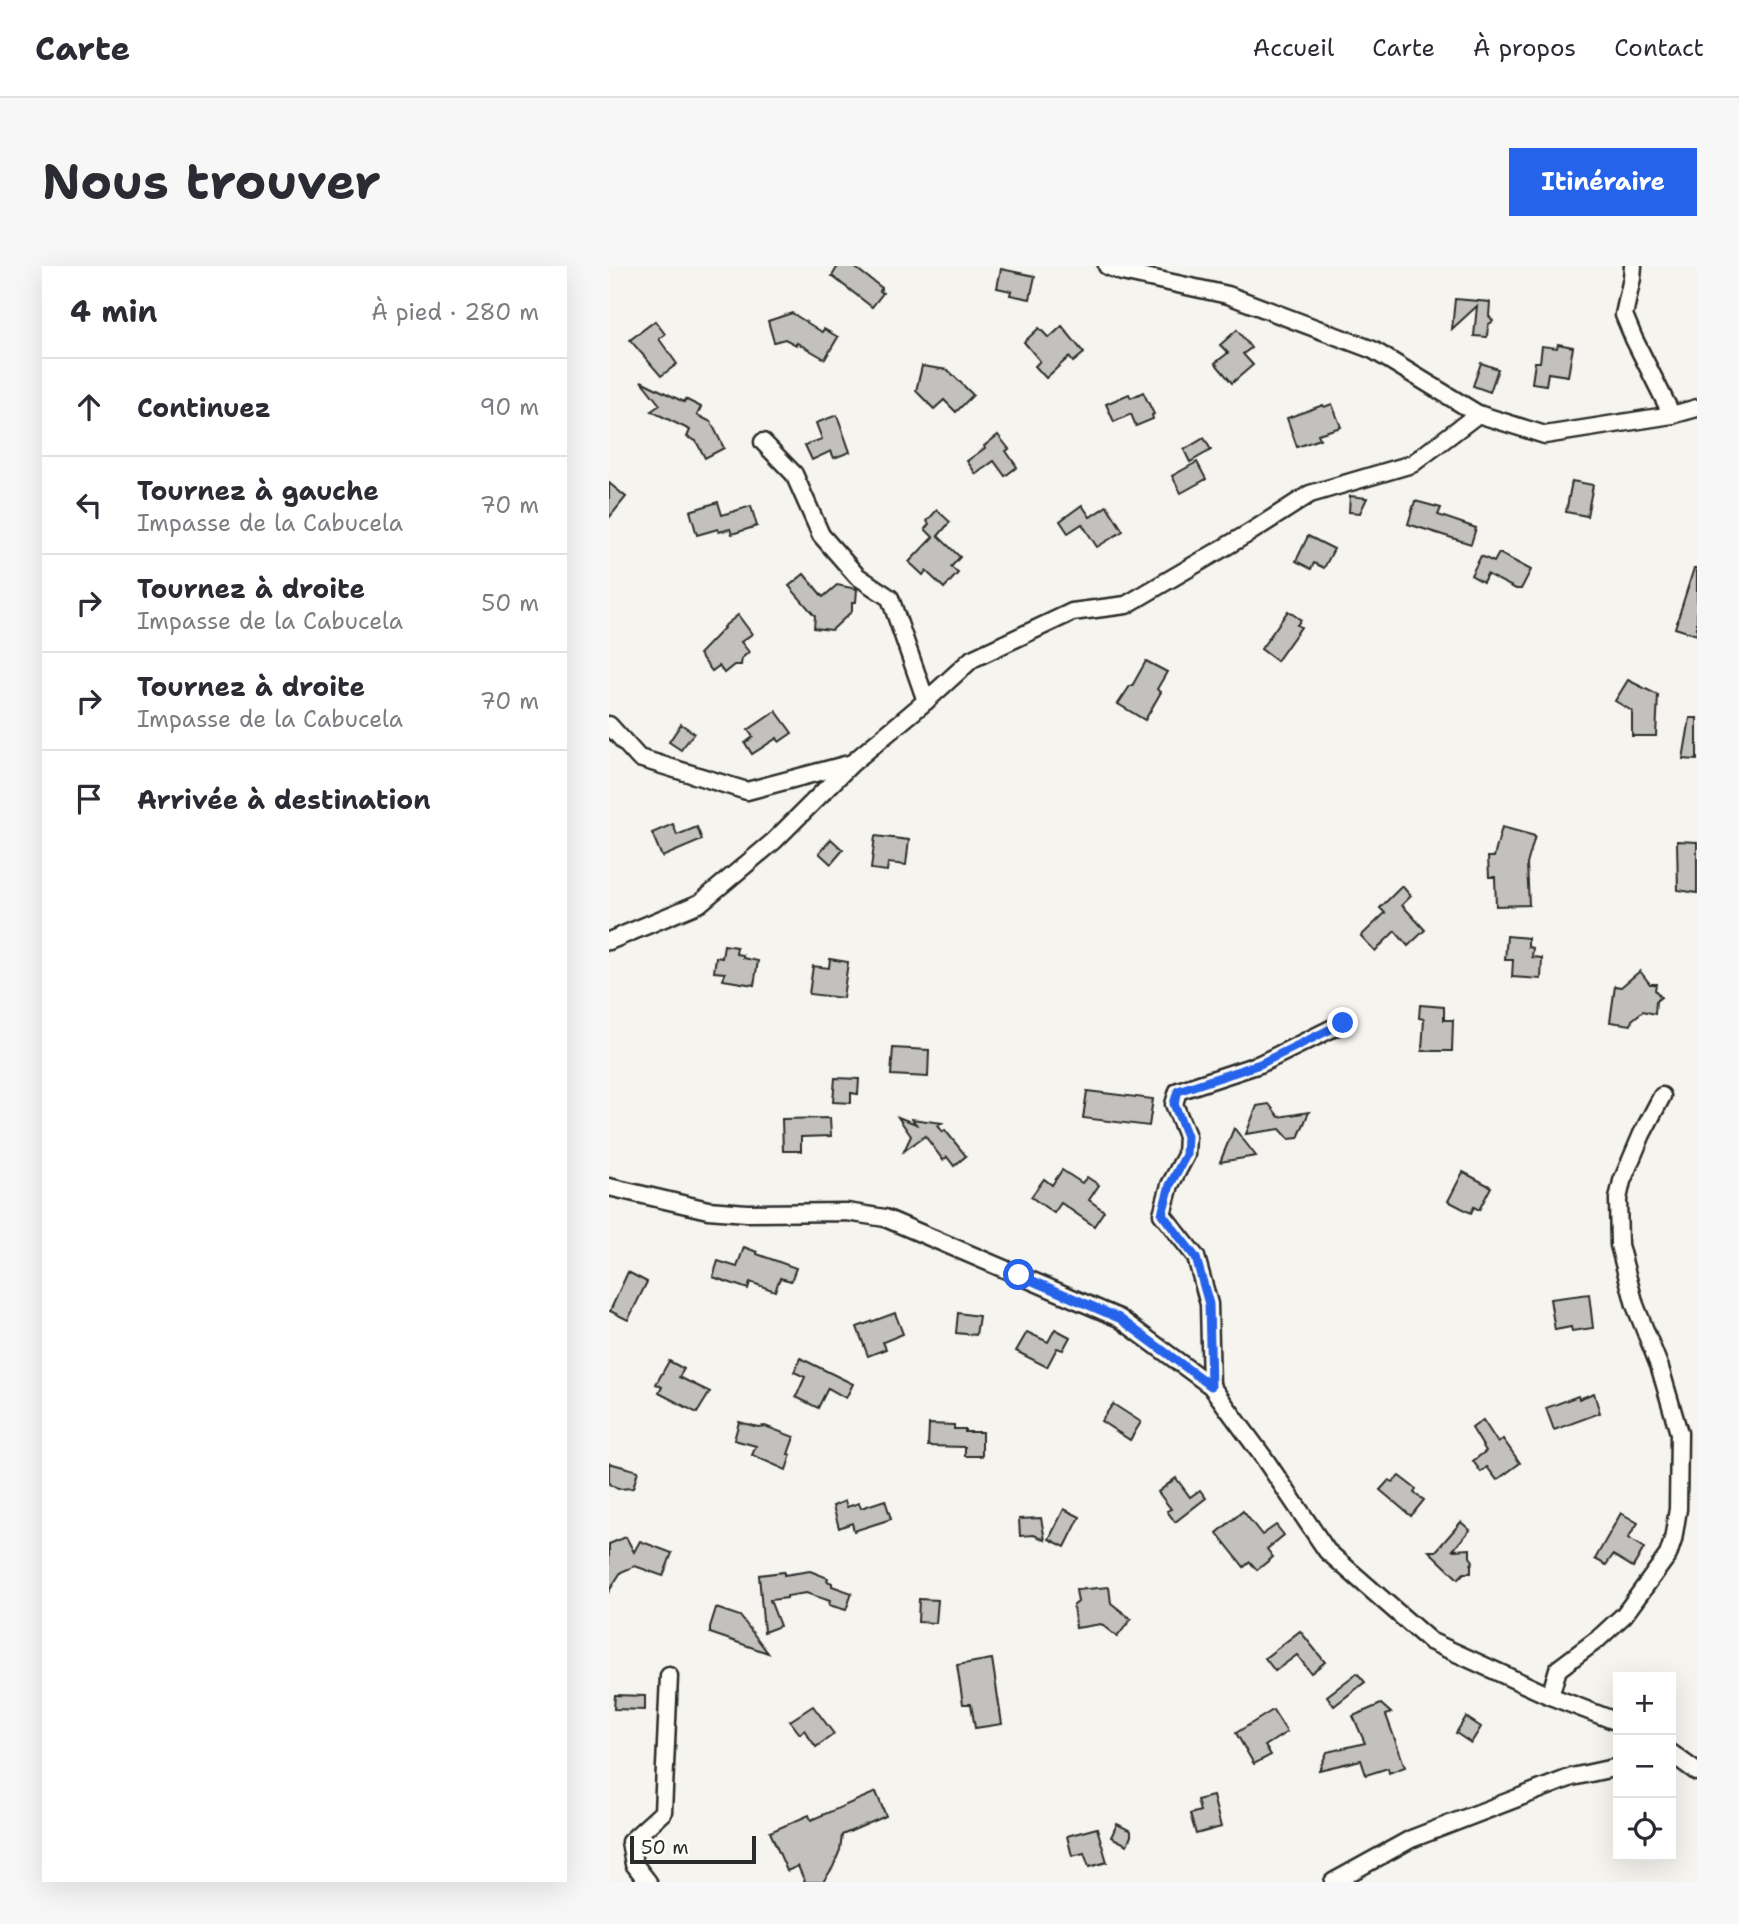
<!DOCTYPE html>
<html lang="fr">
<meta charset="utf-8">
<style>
:root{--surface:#fff;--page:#f7f7f7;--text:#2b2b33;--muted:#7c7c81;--line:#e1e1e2;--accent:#2563eb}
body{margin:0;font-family:"Shantell Sans",sans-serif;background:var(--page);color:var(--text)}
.controls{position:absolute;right:21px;bottom:21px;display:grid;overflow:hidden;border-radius:0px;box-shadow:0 7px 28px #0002}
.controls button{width:63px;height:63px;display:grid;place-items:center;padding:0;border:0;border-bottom:2px solid var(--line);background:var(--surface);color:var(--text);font:35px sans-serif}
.scale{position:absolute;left:21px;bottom:18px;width:126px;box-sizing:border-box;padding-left:7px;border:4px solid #2b2b2b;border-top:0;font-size:19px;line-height:24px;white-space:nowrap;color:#2b2b2b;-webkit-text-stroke:5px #fdfcf7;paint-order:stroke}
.stop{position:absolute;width:21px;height:21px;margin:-16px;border:5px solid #2563eb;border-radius:50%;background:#fff}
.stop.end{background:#2563eb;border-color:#fff;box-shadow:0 2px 7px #0008}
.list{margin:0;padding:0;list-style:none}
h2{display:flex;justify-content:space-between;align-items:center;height:91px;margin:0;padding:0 28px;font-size:30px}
h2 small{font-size:23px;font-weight:400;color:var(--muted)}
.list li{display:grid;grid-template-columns:46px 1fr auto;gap:21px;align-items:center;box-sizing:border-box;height:98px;padding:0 28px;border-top:2px solid var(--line)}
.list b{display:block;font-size:26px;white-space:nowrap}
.list p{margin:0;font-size:23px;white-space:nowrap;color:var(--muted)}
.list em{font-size:23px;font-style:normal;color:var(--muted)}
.icon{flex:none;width:38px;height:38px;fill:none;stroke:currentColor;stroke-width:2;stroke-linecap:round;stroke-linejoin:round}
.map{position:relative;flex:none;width:1088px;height:1616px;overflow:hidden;border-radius:0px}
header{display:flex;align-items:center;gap:42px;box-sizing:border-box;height:98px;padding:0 35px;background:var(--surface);border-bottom:2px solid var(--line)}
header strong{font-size:33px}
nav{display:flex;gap:38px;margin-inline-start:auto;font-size:24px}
.intro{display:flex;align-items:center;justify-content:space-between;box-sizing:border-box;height:168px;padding:0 42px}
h1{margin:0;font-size:49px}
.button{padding:18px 32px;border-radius:0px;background:var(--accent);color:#fff;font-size:24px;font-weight:700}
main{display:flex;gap:42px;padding:0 42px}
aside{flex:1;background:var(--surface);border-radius:0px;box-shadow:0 7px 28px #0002}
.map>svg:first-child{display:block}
.building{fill:#c2c1be;stroke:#2b2b2b;stroke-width:2}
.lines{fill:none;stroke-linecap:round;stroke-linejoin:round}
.street-casing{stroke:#2b2b2b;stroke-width:21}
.street{stroke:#fdfcf7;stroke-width:16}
.route{stroke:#2563eb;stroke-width:9}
</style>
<header>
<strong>Carte</strong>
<nav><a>Accueil</a><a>Carte</a><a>À propos</a><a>Contact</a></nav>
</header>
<div class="intro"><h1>Nous trouver</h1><a class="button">Itinéraire</a></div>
<main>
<aside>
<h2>4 min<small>À pied · 280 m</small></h2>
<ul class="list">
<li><svg class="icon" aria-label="ahead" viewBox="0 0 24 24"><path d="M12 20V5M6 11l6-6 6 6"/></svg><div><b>Continuez</b></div><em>90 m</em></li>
<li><svg class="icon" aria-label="left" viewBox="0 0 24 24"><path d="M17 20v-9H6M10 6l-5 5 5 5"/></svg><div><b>Tournez à gauche</b><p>Impasse de la Cabucela</p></div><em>70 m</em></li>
<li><svg class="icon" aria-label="right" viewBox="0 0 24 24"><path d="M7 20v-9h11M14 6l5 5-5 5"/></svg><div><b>Tournez à droite</b><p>Impasse de la Cabucela</p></div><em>50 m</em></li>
<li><svg class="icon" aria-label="right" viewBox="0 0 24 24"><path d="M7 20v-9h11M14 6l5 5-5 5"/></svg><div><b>Tournez à droite</b><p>Impasse de la Cabucela</p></div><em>70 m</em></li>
<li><svg class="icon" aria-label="arrive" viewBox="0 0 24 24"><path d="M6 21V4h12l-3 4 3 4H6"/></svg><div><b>Arrivée à destination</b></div></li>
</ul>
</aside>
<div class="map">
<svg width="1088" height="1616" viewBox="0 0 1088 1616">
<rect width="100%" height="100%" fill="#f5f4ef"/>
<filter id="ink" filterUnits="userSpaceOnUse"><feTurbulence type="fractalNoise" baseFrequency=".0143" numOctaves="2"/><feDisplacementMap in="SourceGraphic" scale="14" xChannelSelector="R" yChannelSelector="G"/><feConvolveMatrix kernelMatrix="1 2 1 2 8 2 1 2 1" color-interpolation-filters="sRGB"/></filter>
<g filter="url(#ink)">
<!-- building -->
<g class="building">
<path d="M229 0H244L273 22 271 25 274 27 263 41 223 10Z"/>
<path d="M392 3 426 10 421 33 401 29 402 25 388 22Z"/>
<path d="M846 33 881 36 880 50 884 55 879 59 878 71 865 70 868 40 843 63Z"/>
<path d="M183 47 213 66 215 63 229 71 216 93 188 77 187 79 176 73 165 76 159 55Z"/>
<path d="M46 55 56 68 50 73 68 98 52 110 21 74Z"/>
<path d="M453 60 475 87 464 96 460 91 437 112 426 100 431 95 415 76 430 62 440 72Z"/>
<path d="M628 64 642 82 634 88 644 99 623 117 606 97 619 87 611 79Z"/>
<path d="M949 78 964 81 959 110 939 107 937 119 923 117 926 96H931L933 80 948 82Z"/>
<path d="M872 97 889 103 881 126 864 120Z"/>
<path d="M313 100 339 104 364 129 347 146 335 134 325 143 307 125Z"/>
<path d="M32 115 75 136 76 133 92 141 88 149 102 156 115 182 96 192 87 175 78 171 81 164 42 145 51 139Z"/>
<path d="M534 126 545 148 543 149 544 153 527 160 522 148 505 156 497 138 520 128 522 132Z"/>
<path d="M723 138 732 161 709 168 711 173 688 181 678 152 714 139 715 141Z"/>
<path d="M228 149 241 186 225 192 222 185 203 194 196 179 213 173 207 157Z"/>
<path d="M389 169 400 183 397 185 408 201 396 210 385 195 367 208 358 195 376 182 375 180Z"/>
<path d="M595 172 602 184 581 196 575 184Z"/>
<path d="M588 196 597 213 572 227 563 210Z"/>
<path d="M963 215 984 219 978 250 957 246Z"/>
<path d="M0 217 17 231 0 252Z"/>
<path d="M741 230 758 232 751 247 740 246Z"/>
<path d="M806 235 832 242 829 249 867 262 862 278 799 258Z"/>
<path d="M109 236 113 249 142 240 148 260 123 268 121 263 110 266 109 263 88 269 81 245Z"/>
<path d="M473 239 481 251 498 240 514 265 488 281 473 258 459 267 451 255Z"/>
<path d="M328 244 341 256 329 270 351 291 342 301 349 307 335 322 317 305 314 309 300 296 324 271 316 263 320 258 318 255Z"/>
<path d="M699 270 725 283 715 302 705 297 702 303 687 295Z"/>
<path d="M890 287 922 304 912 323H907L878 308 874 316 862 309 872 290 885 296Z"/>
<path d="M1085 302H1088V369L1066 362Z"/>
<path d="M195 308 214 331 228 319 248 323 247 336H243V345L223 364 205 362 206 350 180 320Z"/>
<path d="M679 345 692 354 688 359 692 361 668 395 652 383Z"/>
<path d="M129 349 143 368 132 376 140 386 133 392 132 399H125L115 407 110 400 103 405 90 388 115 362 114 361Z"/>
<path d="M537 395 558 406 548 423 552 426 536 454 509 438 521 420H523Z"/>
<path d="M1019 414 1049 429 1047 470H1023V445L1006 435Z"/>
<path d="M167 445 183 467 170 476 168 472 143 488 136 477 144 471 139 464Z"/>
<path d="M1081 452H1088V494L1074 493Z"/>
<path d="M72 458 85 467 72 484 60 476Z"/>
<path d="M64 558 68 569 88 561 93 574 53 591 43 567Z"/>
<path d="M893 561 926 570 918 598 920 639 887 640 886 611H880L879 591H885Z"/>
<path d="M266 570 300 574 297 599 279 597 278 605 262 603Z"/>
<path d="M222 573 234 584 222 598 210 587Z"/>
<path d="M1068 575 1088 576V627L1069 624Z"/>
<path d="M793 620 802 630 793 639 816 664 799 680 786 665 766 685 752 670 776 647 771 642Z"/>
<path d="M898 670 919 672V681L924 682 923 691 933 692 932 713 903 711 904 694H896Z"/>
<path d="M115 679 128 681 127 688 134 689V692L149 695 145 719 114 714 116 707 105 706 107 691 113 692Z"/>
<path d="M221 693 239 696 234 732 200 728 204 700 220 702Z"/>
<path d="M1031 705 1041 718H1047L1046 724 1052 731 1047 735 1046 748 1034 745 1023 754 1022 759 1001 756 1006 720 1012 721Z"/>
<path d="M811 739 835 741V754H844L843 785H813L815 753 810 752Z"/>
<path d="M284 782 320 784 319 811 282 809Z"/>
<path d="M226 812 250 813 249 828 242 827V837L224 836Z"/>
<path d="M478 825 544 833 540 860 474 852Z"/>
<path d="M660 838 670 851 700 846 689 872 680 873 671 863 637 868 648 840Z"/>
<path d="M289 851 307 858 303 853 333 857 329 860 334 866 336 864 357 890 345 900 338 891 334 894 316 870 295 885 302 870Z"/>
<path d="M221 852 222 870 192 871V885H174L173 853Z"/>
<path d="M625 862 647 890 611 896Z"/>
<path d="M453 904 473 917 478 911 490 919 480 934 495 945 485 960 452 937 445 947 422 931 435 913 443 919Z"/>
<path d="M854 906 882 921 870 944 865 941 862 947 839 935Z"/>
<path d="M135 981 148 986V988L187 1002 182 1015 171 1012 166 1025 141 1016 139 1023 104 1011 109 995 128 1001Z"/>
<path d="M19 1006 38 1016 19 1054 1 1045Z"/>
<path d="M980 1028 984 1062 963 1065 962 1061 946 1064 941 1033Z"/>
<path d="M286 1047 294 1068 274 1076 277 1083 259 1090 248 1061Z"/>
<path d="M349 1047 370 1050 367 1069 347 1067Z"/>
<path d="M446 1063 461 1071 454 1084 448 1082 438 1101 407 1085 418 1066 439 1076Z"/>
<path d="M191 1092 244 1118 237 1132 219 1122 209 1142 187 1131 196 1111 185 1106Z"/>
<path d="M60 1095 75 1103 70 1111 101 1126 88 1147 50 1127 53 1121 47 1118Z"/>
<path d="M985 1127 991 1147 945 1164 937 1142 969 1130 970 1133Z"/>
<path d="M504 1138 532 1156 521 1174 492 1155Z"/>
<path d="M874 1154 889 1177 894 1173 911 1197 888 1214 878 1201 872 1206 864 1195 877 1185 863 1162Z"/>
<path d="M130 1156 149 1161 156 1160 185 1171 179 1188 182 1189 177 1204 143 1189 147 1180 125 1174Z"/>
<path d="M320 1158 345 1159V1163H356V1166H373V1190H356V1181L319 1180Z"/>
<path d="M0 1197 29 1205 24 1222 9 1223 0 1218Z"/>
<path d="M790 1210 807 1223 805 1227 815 1234 802 1250 771 1224 780 1214 784 1216Z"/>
<path d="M567 1212 581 1231 591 1224 597 1232 566 1256 558 1245 562 1243 549 1226Z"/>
<path d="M276 1234 282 1253 245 1265 243 1257 230 1262 224 1240 236 1235 238 1241 250 1237 252 1242Z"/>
<path d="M455 1243 471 1251 456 1281 440 1273Z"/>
<path d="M634 1245 653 1269 667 1259 675 1269 658 1283 664 1291 648 1304 641 1296 635 1301 608 1267Z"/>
<path d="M1012 1247 1029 1257 1019 1272 1035 1282 1024 1301 1004 1289 997 1299 986 1293Z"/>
<path d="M432 1252 436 1274 425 1269 411 1270 410 1253Z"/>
<path d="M852 1256 861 1264 844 1284 861 1283V1291L864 1295 862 1299V1307H855L849 1313 820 1285H827Z"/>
<path d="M17 1271 25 1286 31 1275 63 1287 54 1310 26 1300 12 1306 0 1325V1278Z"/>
<path d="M201 1305 219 1312 218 1315 223 1317V1320L243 1327 237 1344 220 1339 221 1335 197 1327 178 1330V1332L161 1334 171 1360 155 1366 150 1309 175 1306V1309Z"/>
<path d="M500 1321 502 1337 522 1353 508 1371 492 1358 467 1362 464 1340 469 1336 467 1324Z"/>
<path d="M310 1333 329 1334 327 1357 309 1356Z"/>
<path d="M107 1342 131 1350 159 1387 101 1367V1361Z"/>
<path d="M691 1365 716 1396 702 1407 688 1389 666 1405 656 1392Z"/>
<path d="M383 1393 393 1458 366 1462 362 1438H354L348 1399Z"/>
<path d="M748 1407 756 1416 725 1440 718 1430Z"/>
<path d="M6 1429 36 1430V1444L5 1443Z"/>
<path d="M772 1438 782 1447 777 1449 796 1501 780 1507 779 1502 757 1509 752 1494 710 1504 718 1486 756 1477 744 1450Z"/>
<path d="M204 1440 225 1468 207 1481 195 1464 191 1468 181 1455Z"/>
<path d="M664 1444 678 1466 656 1480 662 1489 645 1498 627 1467Z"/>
<path d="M857 1451 872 1461 862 1477 847 1467Z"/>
<path d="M267 1526 277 1550 233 1569 231 1584 224 1601 214 1616H196L189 1600 178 1605 161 1566 200 1549 202 1554Z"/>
<path d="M604 1530 612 1561 587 1568 581 1548 591 1545 588 1534Z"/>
<path d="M508 1558 522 1565V1570L518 1579 502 1571Z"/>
<path d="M488 1562 498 1596 480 1601 475 1587 463 1590 458 1570Z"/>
</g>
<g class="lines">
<defs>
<g id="street">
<path d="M498 0 513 6 619 29 764 84 869 148 936 169 1063 149 1088 142"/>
<path d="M1024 0 1023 12 1015 49 1025 73 1063 149"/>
<path d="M154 176 185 208 212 269 248 310 281 332 317 435"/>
<path d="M0 459 30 492 138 525 240 498"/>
<path d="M0 675 91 637 165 575 242 498 317 435 363 393 463 346 517 339 640 267 701 228 803 198 869 148"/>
<path d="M0 921 99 944 138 947 238 946 276 952 510 1052 602 1120 655 1192 718 1285 821 1375 941 1430 1009 1456"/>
<path d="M602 1120 600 1038 587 991 553 948 561 919 577 889 578 870 565 838 569 825 651 798 734 757"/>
<path d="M941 1430 949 1403 989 1373 1015 1349 1059 1289 1064 1274 1069 1243 1070 1167 1051 1102 1026 1039 1010 979 1009 933 1013 915 1033 868 1053 830"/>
<path d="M1062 1487 1088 1506"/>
<path d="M39 1616 25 1598 21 1576 54 1546 60 1410"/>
<path d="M724 1616 802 1573 963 1511 1009 1501"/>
</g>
</defs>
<!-- street casing -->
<use href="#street" class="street-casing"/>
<!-- street -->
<use href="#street" class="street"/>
</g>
</g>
<g class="lines" filter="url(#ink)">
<!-- route -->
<path class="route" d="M410 1009 510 1052 602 1120 600 1038 587 992 553 948 561 919 577 889 578 870 565 838 569 825 651 798 734 757"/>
</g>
</svg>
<div class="controls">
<button>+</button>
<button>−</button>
<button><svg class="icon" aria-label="locate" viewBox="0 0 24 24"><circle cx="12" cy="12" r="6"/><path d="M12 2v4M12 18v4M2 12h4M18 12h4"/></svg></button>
</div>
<div class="scale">50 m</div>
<div class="stop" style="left:410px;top:1009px"></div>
<div class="stop end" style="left:734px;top:757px"></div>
</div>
</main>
